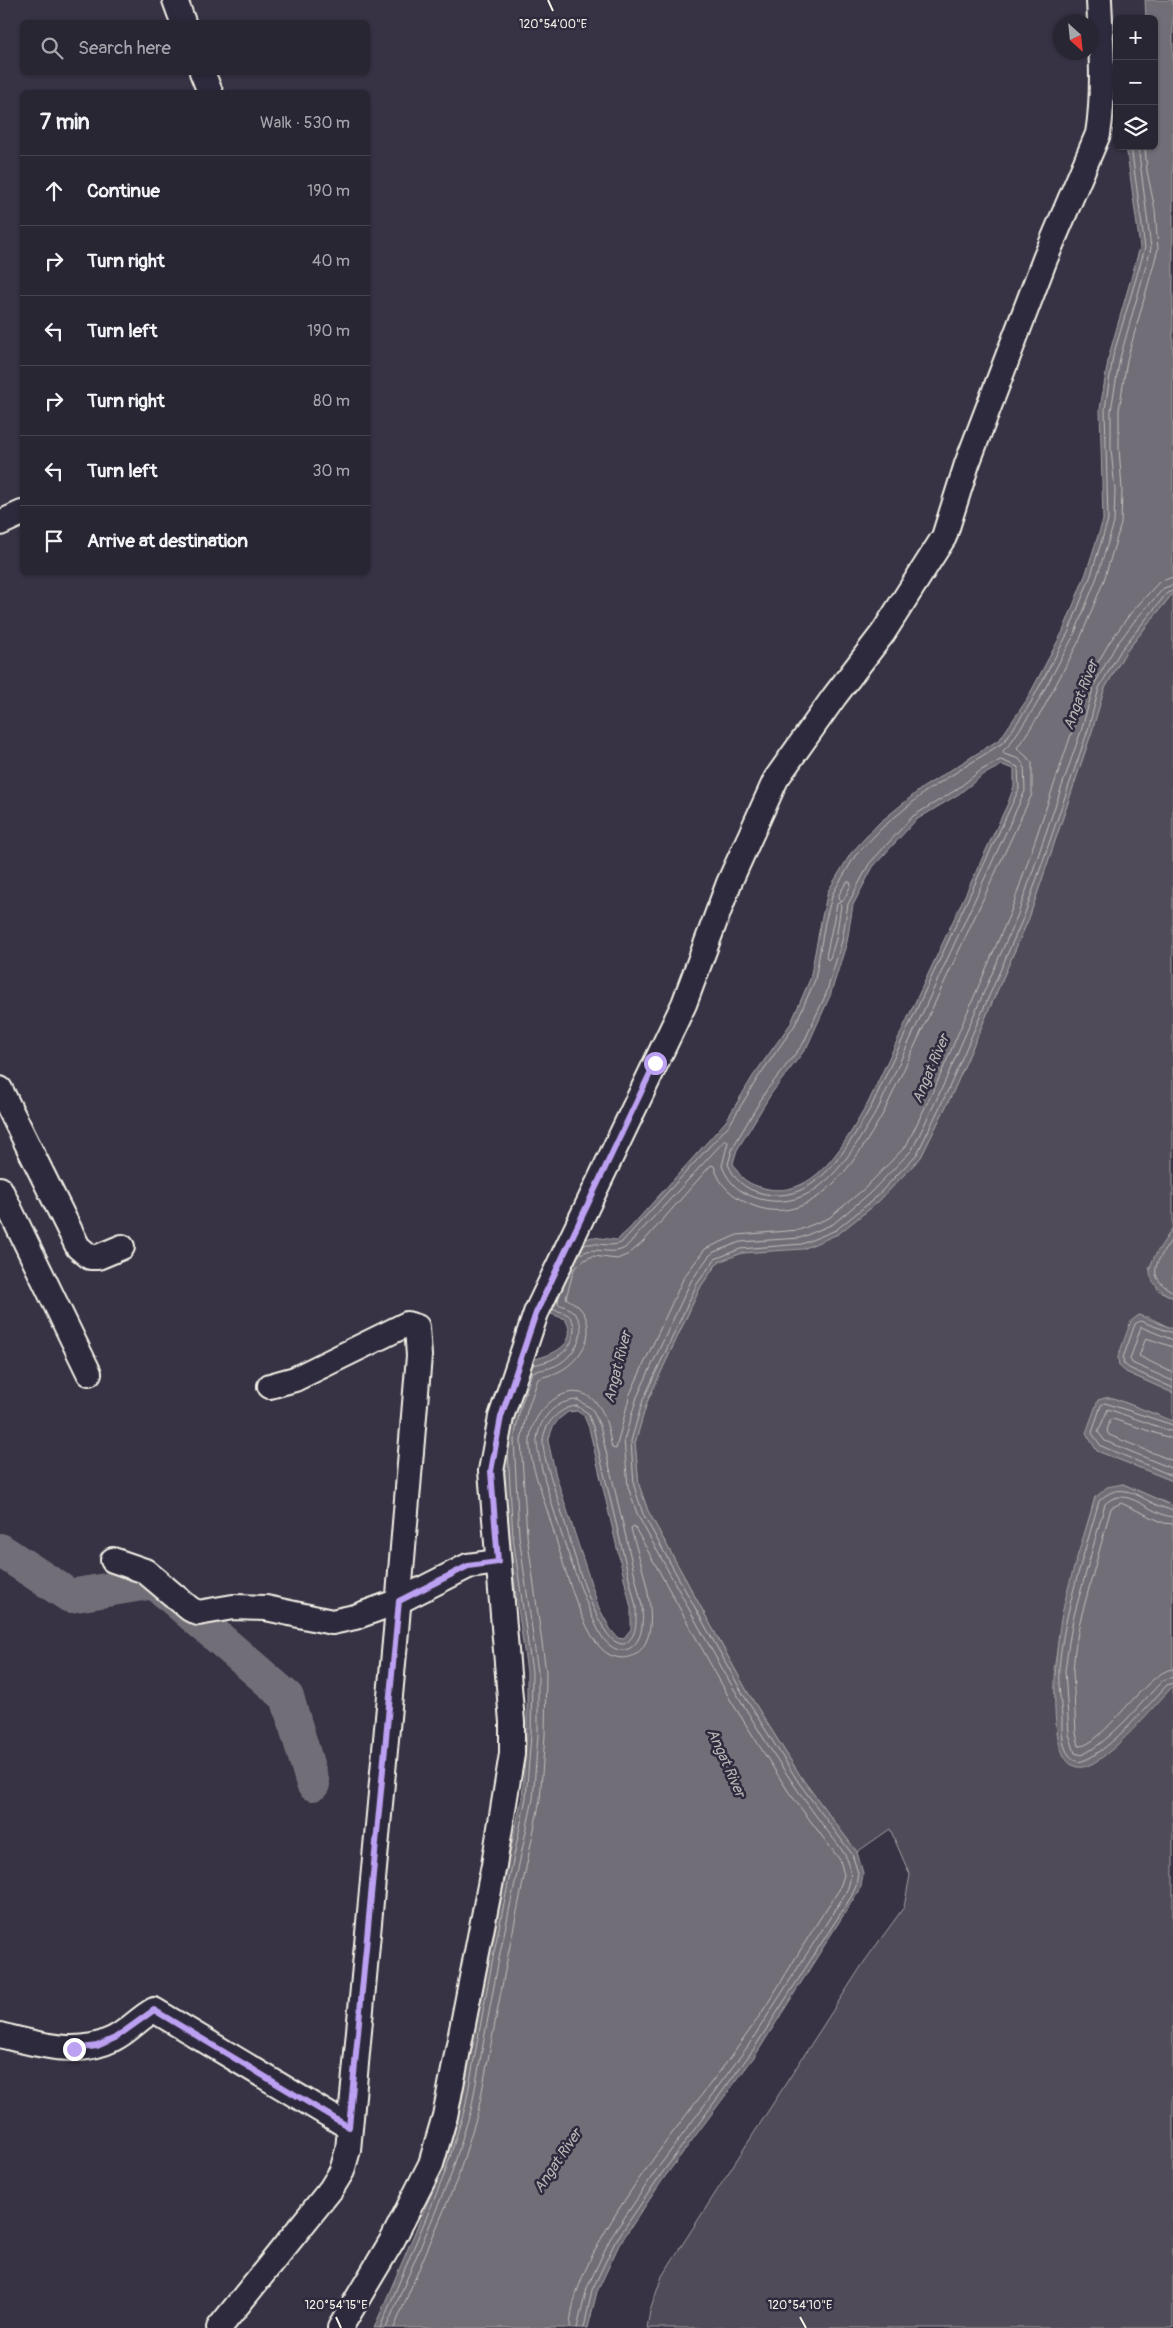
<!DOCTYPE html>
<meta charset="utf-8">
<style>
:root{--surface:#292633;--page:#35323f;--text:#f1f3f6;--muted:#a5a5ac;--line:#45434e}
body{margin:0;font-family:Pangolin,sans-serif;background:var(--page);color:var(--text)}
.controls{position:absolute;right:15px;top:15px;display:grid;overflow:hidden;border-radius:8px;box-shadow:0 1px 4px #0004}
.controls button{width:45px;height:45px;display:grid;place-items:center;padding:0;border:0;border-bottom:1px solid var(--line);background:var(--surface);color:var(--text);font:25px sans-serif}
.compass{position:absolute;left:1053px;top:15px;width:45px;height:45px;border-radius:50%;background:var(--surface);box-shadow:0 1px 4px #0004;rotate:153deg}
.stop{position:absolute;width:15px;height:15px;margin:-11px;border:4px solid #bca0f2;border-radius:50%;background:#fff}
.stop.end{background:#bca0f2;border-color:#fff;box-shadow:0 1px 5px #0008}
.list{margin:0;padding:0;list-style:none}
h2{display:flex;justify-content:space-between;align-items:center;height:65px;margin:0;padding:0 20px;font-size:21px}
h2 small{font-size:16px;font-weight:400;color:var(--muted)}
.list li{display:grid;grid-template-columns:32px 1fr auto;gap:15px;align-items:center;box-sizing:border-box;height:70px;padding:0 20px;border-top:1px solid var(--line)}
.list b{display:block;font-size:19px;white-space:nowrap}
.list em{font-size:16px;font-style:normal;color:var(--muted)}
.icon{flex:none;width:28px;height:28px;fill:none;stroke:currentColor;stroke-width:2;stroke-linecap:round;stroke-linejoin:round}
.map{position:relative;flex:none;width:1173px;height:2328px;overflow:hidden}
.search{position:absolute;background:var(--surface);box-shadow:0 1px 4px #0004;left:20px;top:20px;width:350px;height:55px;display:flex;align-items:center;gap:12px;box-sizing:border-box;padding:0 18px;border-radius:8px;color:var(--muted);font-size:19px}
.panel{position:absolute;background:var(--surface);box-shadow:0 1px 4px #0004;left:20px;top:90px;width:350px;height:485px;border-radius:8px}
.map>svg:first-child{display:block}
.green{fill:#504b59;stroke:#a29ea0}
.water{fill:#726e77;stroke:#a6a2a4;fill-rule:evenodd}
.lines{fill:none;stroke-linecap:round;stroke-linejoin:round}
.shore{stroke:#c0bdbb;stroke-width:1}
.river{stroke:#726e77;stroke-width:34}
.minor-casing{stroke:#f4f1e8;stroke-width:28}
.minor{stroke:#2f2a3d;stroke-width:24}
.route{stroke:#bca0f2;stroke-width:6}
.ticks{fill:none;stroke:#f4f1e8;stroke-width:2}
.labels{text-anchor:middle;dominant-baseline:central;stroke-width:5;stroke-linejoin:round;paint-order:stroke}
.water-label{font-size:15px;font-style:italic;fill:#bab6b5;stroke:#2f2a3d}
.ticks-label{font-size:12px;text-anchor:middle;fill:#f4f1e8;stroke:#2f2a3d;stroke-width:5;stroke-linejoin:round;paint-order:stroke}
</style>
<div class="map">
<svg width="1173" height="2328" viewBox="0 0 1173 2328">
<rect width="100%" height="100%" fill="#373244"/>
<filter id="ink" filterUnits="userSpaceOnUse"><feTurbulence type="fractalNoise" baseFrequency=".02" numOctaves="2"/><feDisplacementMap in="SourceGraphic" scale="10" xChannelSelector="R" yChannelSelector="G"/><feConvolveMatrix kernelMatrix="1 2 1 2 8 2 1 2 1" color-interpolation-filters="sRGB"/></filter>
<g filter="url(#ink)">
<!-- green -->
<path class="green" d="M1173 593V1227L1149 1268 1158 1290 1173 1298V1329L1146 1316 1126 1372 1173 1393V1421L1113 1398H1105L1098 1451 1173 1481V1506L1123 1484 1095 1497 1062 1617 1054 1670 1098 1759 1119 1742 1173 1686V2328H647L650 2311 662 2276 864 1962 904 1907 910 1875 890 1829 857 1852 803 1780 747 1691 648 1511 639 1485 635 1443 647 1402 701 1286 718 1262 742 1253 768 1250 838 1234 877 1203 921 1157 953 1092 1029 918 1092 731 1104 690 1125 653Z"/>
<!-- water -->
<g class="water">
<path d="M1145 0H1173V593L1125 653 1104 690 1092 731 1029 918 953 1092 921 1157 877 1203 838 1234 803 1249 742 1253 718 1262 701 1286 647 1402 635 1443 639 1485 648 1511 747 1691 803 1780 857 1852 863 1873 861 1887 757 2053 664 2178 619 2245 597 2292 588 2328H374L441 2171 460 2107 489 1951 522 1797 527 1735V1672L508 1537 502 1439 524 1361C545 1358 582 1347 565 1319L543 1311 576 1242 592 1237 617 1240 629 1229 726 1121 753 1076 791 1023 810 979 821 921 828 891 851 853 879 823 922 788 1000 739 1026 701 1063 631 1086 573 1103 520 1100 409 1109 355 1140 247 1126 146H1154V19H1146ZM1002 765 1014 769V786L1008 803 868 1103C846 1140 816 1201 764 1188 747 1184 740 1178 733 1163L737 1150 771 1094 807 1047 830 996 847 942 853 905 873 867 916 820 959 794 983 775ZM577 1411 584 1416 589 1428 631 1608V1629L623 1639 618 1638 611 1630 599 1608 556 1476 548 1441 553 1427 559 1419 568 1412Z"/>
<path d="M1173 1227V1298C1132 1275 1155 1258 1173 1227Z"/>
<path d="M1139 1315 1173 1329V1393L1126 1372 1119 1366 1118 1357 1131 1321Z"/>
<path d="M1105 1398H1113L1173 1421V1481L1097 1451 1086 1433 1098 1400Z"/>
<path d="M1123 1484 1173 1506V1686C1153 1707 1112 1757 1087 1766 1040 1782 1057 1641 1061 1619 1069 1578 1084 1537 1095 1498L1107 1487Z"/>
</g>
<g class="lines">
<!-- shore -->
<g class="shore">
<path d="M1001 760 1018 767 1019 789 872 1105C848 1146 817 1207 761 1193 744 1189 734 1179 728 1164L733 1147 766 1091 803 1044 826 994 842 941 848 904 869 864 913 816 956 790 980 771Z"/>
<path d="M847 882H850L851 885 843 901 840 902 839 895Z"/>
<path d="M840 903 841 905 836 939 830 958 828 960 826 957 837 904Z"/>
<path d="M1173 1237C1159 1261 1142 1274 1173 1292"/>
<path d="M583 1245C596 1241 608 1248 621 1243L730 1124 757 1079 795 1025 815 980 825 922 833 893 855 856 883 827 925 792 1004 742 1030 704 1068 633 1091 575 1108 520 1105 409 1113 356 1145 248 1131 146"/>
<path d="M578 1256C593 1243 609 1257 625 1248L725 1140 728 1142 722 1166C729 1184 741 1194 760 1199 820 1214 852 1151 878 1109L1025 791 1024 765 1019 759 1004 754 1003 751 1009 745 1035 707 1074 635 1097 577 1114 523 1115 490 1111 449V410L1120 358 1151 248 1138 146"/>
<path d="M1173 1333 1140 1321 1135 1324 1123 1358 1124 1364 1129 1368 1173 1388"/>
<path d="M1173 1340 1141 1327 1130 1359 1132 1363 1173 1381"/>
<path d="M1173 1347 1146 1338 1139 1356 1173 1373"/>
<path d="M532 1365C552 1362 574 1352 574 1329 574 1324 572 1318 568 1315 564 1312 557 1311 552 1309"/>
<path d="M578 1400 592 1409 600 1426 642 1606C643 1622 644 1643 626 1650 615 1651 609 1646 603 1638 588 1618 534 1461 537 1439 540 1417 556 1400 578 1400Z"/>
<path d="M577 1406 588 1413 593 1427 636 1607C636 1621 638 1637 624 1644 616 1644 611 1639 606 1632 583 1596 571 1541 558 1500 553 1483 543 1459 543 1441 544 1423 560 1407 577 1406Z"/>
<path d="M1173 1425 1105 1403 1101 1405 1092 1433 1101 1446 1173 1476"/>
<path d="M1173 1432 1108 1409 1098 1432 1105 1441 1173 1469"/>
<path d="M1173 1439 1113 1419 1110 1420 1107 1431 1109 1435 1173 1461"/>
<path d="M1173 1510C1145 1507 1126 1474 1099 1501 1084 1556 1064 1611 1059 1668 1058 1685 1061 1702 1062 1718 1062 1734 1061 1754 1078 1762 1104 1758 1148 1705 1167 1685L1173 1683"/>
<path d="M1173 1517C1149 1515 1126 1483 1105 1504L1073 1619 1068 1648 1065 1671 1069 1734 1075 1753 1082 1755C1112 1740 1140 1704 1163 1680L1173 1677"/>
<path d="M1173 1524 1164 1523 1121 1503 1111 1508 1080 1621 1075 1649 1073 1671 1076 1733 1079 1746C1101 1748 1147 1670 1173 1669"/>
<path d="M380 2328 445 2173 465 2108 494 1952 526 1798 531 1735 532 1672 513 1537 508 1452"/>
<path d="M386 2328 451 2175 471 2110 500 1953 533 1799 538 1735V1672L519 1536 514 1440 520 1409 532 1372C539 1370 548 1369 555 1366 575 1357 592 1328 572 1311 569 1307 562 1306 558 1304L559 1295"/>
<path d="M394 2328 458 2177 478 2112 508 1955 540 1800 545 1735 546 1672 527 1535 521 1441 527 1411 538 1379C545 1376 553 1375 560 1371 583 1359 599 1329 579 1307 575 1303 570 1301 566 1298L574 1269 586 1259 593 1256 617 1259 629 1254 643 1242 711 1165 714 1166C720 1186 731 1195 749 1204 814 1233 858 1157 884 1112L1032 794V763L1027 757 1017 748 1042 711 1080 639 1104 580 1121 524 1122 490 1119 448V410L1127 360 1158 249 1155 210 1147 171 1145 146"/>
<path d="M570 2328C572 2246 692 2112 740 2044 776 1995 804 1940 839 1890L844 1875 840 1860 788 1791 731 1701 634 1526 631 1528C638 1559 668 1631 636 1654 628 1659 619 1659 610 1655 597 1649 588 1629 582 1616 566 1580 557 1539 544 1501 539 1484 528 1457 530 1439 532 1408 573 1373 598 1405 607 1417 609 1434 612 1448L616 1449 630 1394 684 1277 705 1249 737 1235 799 1230 829 1218 864 1189 906 1146 936 1085 1011 911 1074 726 1087 682 1109 643 1130 614 1159 582 1173 577"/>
<path d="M577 2328 587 2288 610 2239 655 2172 748 2046 845 1894C860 1866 841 1849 825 1828 751 1730 697 1622 638 1516L628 1487 624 1440 637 1397 691 1281 709 1256 714 1252 740 1242 800 1238 833 1224 869 1194 912 1150 942 1088 1018 914 1082 728 1094 685 1115 647 1136 619 1164 588 1173 585"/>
<path d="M584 2328 592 2290 615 2242 660 2176 753 2050 851 1897 856 1886 858 1873 852 1854 799 1783 743 1694 643 1514 634 1486 631 1441 643 1400 697 1284 715 1259 740 1249 802 1244 836 1230 874 1199 917 1154 948 1090 1024 916 1088 730 1099 688 1121 650 1167 593 1173 591"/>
</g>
<!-- river -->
<path class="river" d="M0 1550 70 1596 154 1582 287 1697 313 1784"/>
<defs>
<g id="minor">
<path d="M175 0 183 22"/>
<path d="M202 72 210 92"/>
<path d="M0 523 22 513"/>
<path d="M0 1089 78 1247 90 1257H98L122 1247"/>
<path d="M0 1189 89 1373"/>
<path d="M113 1560 145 1571 190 1609 198 1613 233 1607 266 1608 332 1622 355 1617 399 1601 468 1566 498 1562"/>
<path d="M0 2035C37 2044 78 2057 113 2039 128 2032 139 2018 154 2010L349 2127"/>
<path d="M219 2328 331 2189 342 2171 348 2150 396 1631 419 1356 417 1327 407 1324 295 1379 270 1386"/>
<path d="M340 2328 393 2239 431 2164 445 2116 494 1865 512 1754V1722L491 1471 501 1417 536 1313 684 1004 729 883 776 779 834 697 883 633 944 537 967 464 1045 259 1098 134C1105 90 1101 44 1099 0"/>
</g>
</defs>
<!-- minor casing -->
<use href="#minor" class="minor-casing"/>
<!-- minor -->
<use href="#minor" class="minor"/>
</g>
</g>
<g class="lines" filter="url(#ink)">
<!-- route -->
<path class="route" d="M74 2049 97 2046 115 2038 154 2010 349 2127 399 1601 468 1566 498 1562 491 1471 501 1417 536 1313 655 1063"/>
</g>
<!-- ticks -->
<path class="ticks" d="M548 0 553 11M336 2317 341 2328M800 2317 806 2328"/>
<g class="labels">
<!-- water labels -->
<g class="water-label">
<text transform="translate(1081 695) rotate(-69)">Angat River</text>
<text transform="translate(931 1069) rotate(-67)">Angat River</text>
<text transform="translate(618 1367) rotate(-76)">Angat River</text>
<text transform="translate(726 1763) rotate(66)">Angat River</text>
<text transform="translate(558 2161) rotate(-56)">Angat River</text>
</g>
</g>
<g class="ticks-label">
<text x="553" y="28">120°54'00"E</text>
<text x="336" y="2309">120°54'15"E</text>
<text x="800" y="2309">120°54'10"E</text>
</g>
</svg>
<div class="controls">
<button>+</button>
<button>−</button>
<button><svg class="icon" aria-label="layers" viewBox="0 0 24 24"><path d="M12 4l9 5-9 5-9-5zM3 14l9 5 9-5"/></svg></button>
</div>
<svg class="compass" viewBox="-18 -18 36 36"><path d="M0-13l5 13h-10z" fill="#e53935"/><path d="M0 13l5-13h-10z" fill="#a5a5ac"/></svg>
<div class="stop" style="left:655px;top:1063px"></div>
<div class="stop end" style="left:74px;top:2049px"></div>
<div class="search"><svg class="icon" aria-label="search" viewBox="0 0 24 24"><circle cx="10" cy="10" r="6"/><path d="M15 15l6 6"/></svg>Search here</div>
<section class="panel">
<h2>7 min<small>Walk · 530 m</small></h2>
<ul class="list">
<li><svg class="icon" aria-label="ahead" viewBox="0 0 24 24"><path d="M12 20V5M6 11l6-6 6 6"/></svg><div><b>Continue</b></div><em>190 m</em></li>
<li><svg class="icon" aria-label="right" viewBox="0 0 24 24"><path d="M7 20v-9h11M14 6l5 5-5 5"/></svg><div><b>Turn right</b></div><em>40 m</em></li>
<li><svg class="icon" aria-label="left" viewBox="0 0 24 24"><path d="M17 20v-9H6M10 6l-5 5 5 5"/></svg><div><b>Turn left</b></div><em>190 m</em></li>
<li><svg class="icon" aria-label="right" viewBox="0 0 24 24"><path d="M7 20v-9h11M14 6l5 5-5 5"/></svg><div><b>Turn right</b></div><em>80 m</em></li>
<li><svg class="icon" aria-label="left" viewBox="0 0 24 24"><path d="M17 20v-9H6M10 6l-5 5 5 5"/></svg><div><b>Turn left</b></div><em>30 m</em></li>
<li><svg class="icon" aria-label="arrive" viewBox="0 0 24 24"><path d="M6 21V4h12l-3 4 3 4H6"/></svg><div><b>Arrive at destination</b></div></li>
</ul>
</section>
</div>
